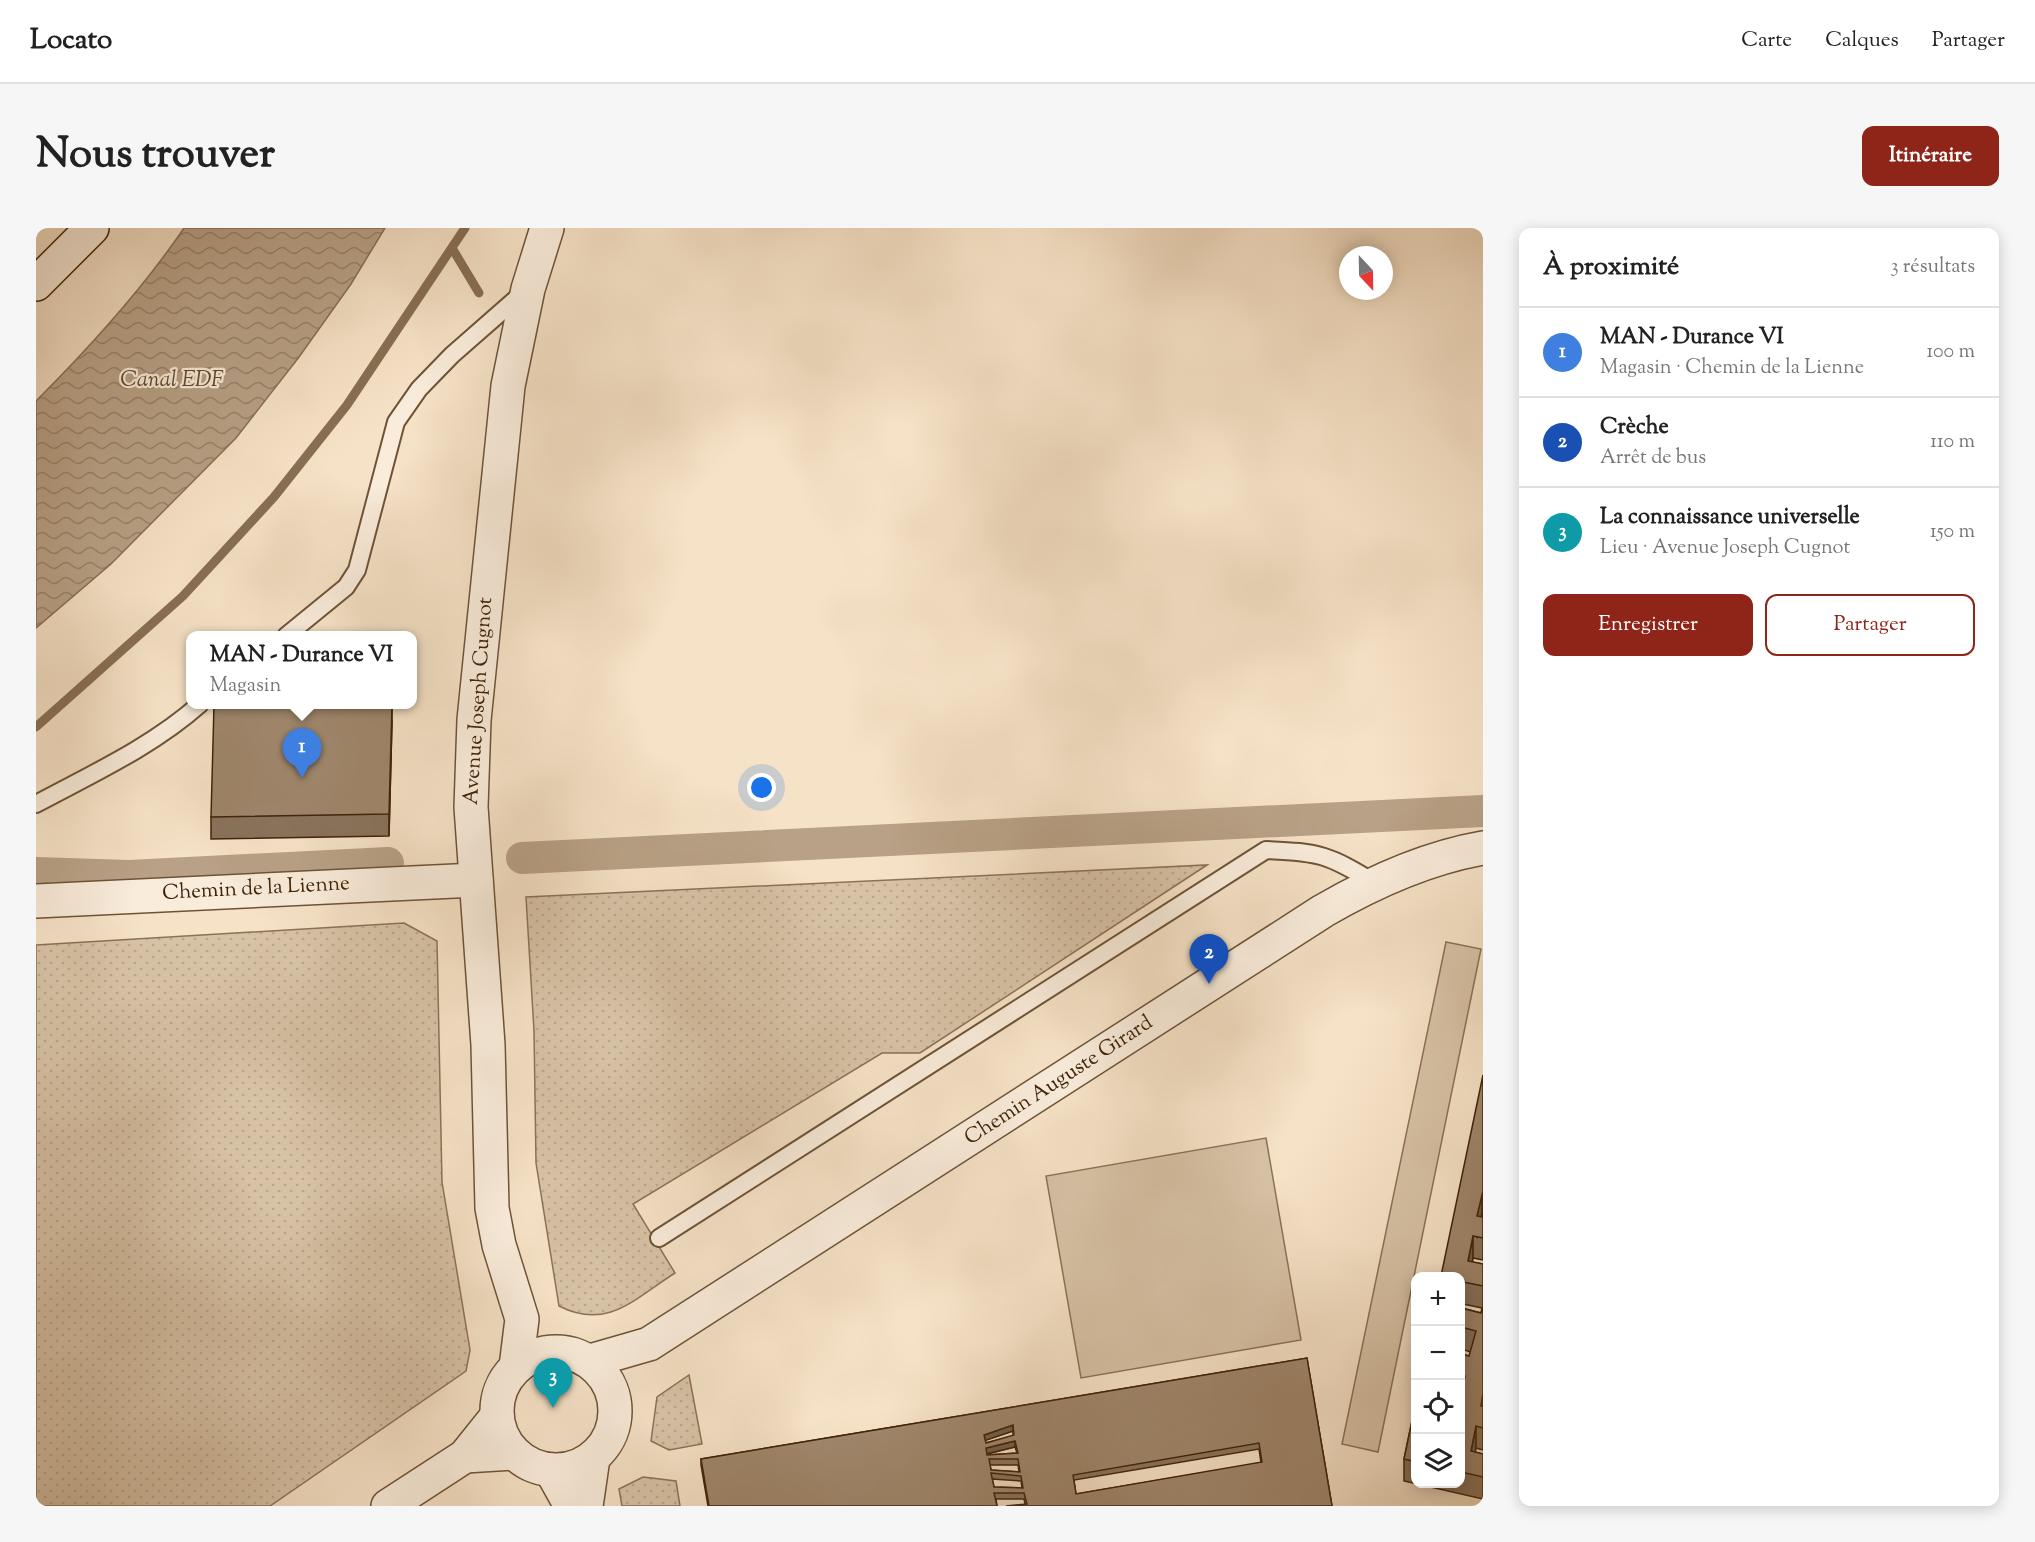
<!DOCTYPE html>
<html lang="fr">
<meta charset="utf-8">
<style>
:root{--surface:#fff;--page:#f6f6f6;--text:#222;--muted:#767676;--line:#e0e0e0;--accent:#8f2418}
body{margin:0;font-family:"Sorts Mill Goudy",serif;background:var(--page);color:var(--text)}
.controls{position:absolute;right:18px;bottom:18px;display:grid;overflow:hidden;border-radius:12px;box-shadow:0 3px 15px #0003}
.controls button{width:54px;height:54px;display:grid;place-items:center;padding:0;border:0;border-bottom:2px solid var(--line);background:var(--surface);color:var(--text);font:30px sans-serif}
.compass{position:absolute;left:1303px;top:18px;width:54px;height:54px;border-radius:50%;background:var(--surface);box-shadow:0 3px 15px #0003;rotate:158deg}
.you{position:absolute;left:726px;top:560px;width:21px;height:21px;margin:-15px;border:4px solid #fff;border-radius:50%;background:#1a73e8;box-shadow:0 0 0 9px #1a73e833}
.badge{display:grid;place-items:center;width:39px;height:39px;border-radius:50%;background:var(--accent);color:#fff;font-size:20px;font-weight:700}
.pin{position:absolute;translate:-50% -50px;filter:drop-shadow(0 2px 3px #0008)}
.pin::after{content:'';position:absolute;top:32px;width:21px;height:18px;background:inherit;clip-path:polygon(0 0,100% 0,50% 100%)}
.popup{position:absolute;left:150px;top:403px;width:231px;height:78px;box-sizing:border-box;display:grid;place-content:center;border-radius:12px;background:var(--surface);filter:drop-shadow(0 2px 4px #0005);font-size:20px;white-space:nowrap;color:var(--muted)}
.popup b{font-size:22px;color:var(--text)}
.popup::after{content:'';position:absolute;left:50%;top:100%;margin-left:-12px;border:12px solid transparent;border-top-color:var(--surface)}
.list{margin:0;padding:0;list-style:none}
h2{display:flex;justify-content:space-between;align-items:center;height:78px;margin:0;padding:0 24px;font-size:26px}
h2 small{font-size:20px;font-weight:400;color:var(--muted)}
.list li{display:grid;grid-template-columns:39px 1fr auto;gap:18px;align-items:center;box-sizing:border-box;height:90px;padding:0 24px;border-top:2px solid var(--line)}
.list b{display:block;font-size:22px;white-space:nowrap}
.list p{margin:0;font-size:20px;white-space:nowrap;color:var(--muted)}
.list em{font-size:20px;font-style:normal;color:var(--muted)}
.actions{display:flex;gap:12px;padding:18px 24px}
.actions a{flex:1;padding:14px 0;border:2px solid var(--accent);border-radius:12px;text-align:center;font-size:21px;color:var(--accent)}
.actions .main{background:var(--accent);color:#fff}
.icon{flex:none;width:33px;height:33px;fill:none;stroke:currentColor;stroke-width:2;stroke-linecap:round;stroke-linejoin:round}
.map{position:relative;flex:none;width:1447px;height:1278px;overflow:hidden;border-radius:12px}
header{display:flex;align-items:center;gap:36px;box-sizing:border-box;height:84px;padding:0 30px;background:var(--surface);border-bottom:2px solid var(--line)}
header strong{font-size:28px}
nav{display:flex;gap:33px;margin-inline-start:auto;font-size:21px}
.intro{display:flex;align-items:center;justify-content:space-between;box-sizing:border-box;height:144px;padding:0 36px}
h1{margin:0;font-size:42px}
.button{padding:15px 27px;border-radius:12px;background:var(--accent);color:#fff;font-size:21px;font-weight:700}
main{display:flex;gap:36px;padding:0 36px}
aside{flex:1;background:var(--surface);border-radius:12px;box-shadow:0 3px 15px #0003}
.map>svg:first-child{display:block}
.green{fill:url(#green-dots);stroke:#8c7256;stroke-width:1.5}
.pitch{fill:#d7c2a6;stroke:#8c7256;stroke-width:1.5}
.water{fill:url(#water-waves);stroke:#886f53;stroke-width:1.5}
.lines{fill:none;stroke-linecap:round;stroke-linejoin:round}
.stream{stroke:#886f53;stroke-width:9}
.canal{stroke:#b8a186;stroke-width:32}
.service-casing{stroke:#6e5337;stroke-width:20}
.minor-casing{stroke:#6e5337;stroke-width:36}
.tertiary-casing{stroke:#6e5337;stroke-width:36}
.secondary-casing{stroke:#402307;stroke-width:36}
.service{stroke:#f9ecdb;stroke-width:16}
.minor{stroke:#f9ecdb;stroke-width:33}
.tertiary{stroke:#f9ecdb;stroke-width:33}
.secondary{stroke:#f9ecdb;stroke-width:33}
.wall{fill:#89735c;stroke:#402307;stroke-width:1.5;fill-rule:evenodd}
.shaded-wall{fill:#6f5e4b;stroke:#402307;stroke-width:1.5}
.building{fill:#9f866b;stroke:#402307;stroke-width:1.5;fill-rule:evenodd}
.labels{text-anchor:middle;dominant-baseline:central;stroke-width:4.5;stroke-linejoin:round;paint-order:stroke}
.street-label{font-size:21px;fill:#402307;stroke:#f9ecdb}
.water-label{font-size:22px;font-style:italic;fill:#64492d;stroke:#f9ecdb}
</style>
<header>
<strong>Locato</strong>
<nav><a>Carte</a><a>Calques</a><a>Partager</a></nav>
</header>
<div class="intro"><h1>Nous trouver</h1><a class="button">Itinéraire</a></div>
<main>
<div class="map">
<svg width="1447" height="1278" viewBox="0 0 1447 1278">
<defs>
<pattern id="green-dots" width="8" height="8" patternUnits="userSpaceOnUse" patternTransform="scale(1.5)"><rect width="8" height="8" fill="#d7c2a6"/><path d="M2 2h.1M6 6h.1" fill="none" stroke="#baa68d" stroke-width="1.8" stroke-linecap="round"/></pattern>
<pattern id="water-waves" width="16" height="10" patternUnits="userSpaceOnUse" patternTransform="scale(1.5)"><rect width="16" height="10" fill="#b8a186"/><path d="M0 5q4-4 8 0t8 0" fill="none" stroke="#97836c"/></pattern>
</defs>
<rect width="100%" height="100%" fill="#f6e2c7"/>
<filter id="stains"><feTurbulence type="fractalNoise" baseFrequency=".00333" numOctaves="4"/><feColorMatrix values="0 0 0 0 .2 0 0 0 0 .09 0 0 0 0 .02 0 0 0 .5 -.17"/></filter>
<radialGradient id="worn" r=".72"><stop offset=".6" stop-color="#630" stop-opacity="0"/><stop offset="1" stop-color="#630" stop-opacity=".3"/></radialGradient>
<!-- green -->
<g class="green">
<path d="M1171 637 884 825H846L597 976 639 1045C599 1070 572 1103 523 1078L500 935 498 803 490 669Z"/>
<path d="M368 695 401 713 406 954 434 1122 430 1143 234 1278H0V717Z"/>
<path d="M653 1147 666 1216 633 1222 615 1213 621 1169Z"/>
<path d="M607 1249 640 1253 644 1278H586L583 1261Z"/>
</g>
<!-- pitch -->
<g class="pitch">
<path d="M1410 714 1445 721 1342 1224 1306 1216Z"/>
<path d="M1230 910 1265 1112 1045 1150 1010 948Z"/>
</g>
<!-- water -->
<path class="water" d="M148 0H349L315 56 263 129 200 210 75 336 0 400V173C53 120 106 62 148 0Z"/>
<g class="lines">
<!-- stream -->
<g class="stream">
<path d="M416 20 443 65"/>
<path d="M0 499 147 368 238 269 311 177 429 0"/>
</g>
<!-- canal -->
<g class="canal">
<path d="M486 630 1447 583"/>
<path d="M0 645 93 648 352 635"/>
</g>
<defs>
<g id="service">
<path d="M250 408 310 359 321 342 360 194 383 161 416 127 489 63"/>
<path d="M0 576C56 546 117 518 164 476"/>
<path d="M623 1010 1230 622C1284 624 1293 627 1339 655"/>
</g>
<g id="minor">
<path d="M429 1228 478 1225"/>
<path d="M515 1242 535 1278"/>
<path d="M352 1278 429 1228 461 1188"/>
<path d="M550 1278 557 1230"/>
</g>
<g id="tertiary">
<path d="M0 673 440 652"/>
<circle cx="520" cy="1183" r="59"/>
<path d="M554 1133 613 1116 1287 683C1337 654 1390 630 1447 620"/>
<path d="M480 1139 486 1091 463 1017 456 980 452 817 435 579 438 492 472 158 492 61 511 0"/>
</g>
<path id="secondary" d="M0 56 56 0"/>
</defs>
<!-- service casing -->
<use href="#service" class="service-casing"/>
<!-- minor casing -->
<use href="#minor" class="minor-casing"/>
<!-- tertiary casing -->
<use href="#tertiary" class="tertiary-casing"/>
<!-- secondary casing -->
<use href="#secondary" class="secondary-casing"/>
<!-- service -->
<use href="#service" class="service"/>
<!-- minor -->
<use href="#minor" class="minor"/>
<!-- tertiary -->
<use href="#tertiary" class="tertiary"/>
<!-- secondary -->
<use href="#secondary" class="secondary"/>
</g>
<!-- wall -->
<g class="wall">
<path d="M356 493 353 608 175 611V589Z"/>
<path d="M1447 847V985L1446 989H1447V1032L1437 1030 1436 1034 1447 1036V1222L1440 1220 1439 1224 1447 1226V1271L1368 1253V1231L1380 1174V1256H1425V1126L1433 1128 1435 1124 1425 1121V1048ZM1427 1076 1446 1080 1445 1085 1426 1080Z"/>
<path d="M1271 1130 1296 1278 989 1276 988 1271H960L961 1278H672L665 1237V1231ZM977 1203V1208L950 1215 949 1212ZM979 1219 981 1225 951 1227V1226ZM1223 1221 1225 1235 1040 1266 1038 1252ZM954 1237H982L983 1244 955 1242ZM956 1251 985 1253 986 1260 958 1259Z"/>
</g>
<!-- shaded-wall -->
<g class="shaded-wall">
<path d="M356 477V493L353 608V586Z"/>
<path d="M1446 963V985L1441 1010V988Z"/>
<path d="M1437 1008V1030L1432 1055V1033Z"/>
<path d="M1427 1054V1076L1425 1088V1066Z"/>
<path d="M977 1197V1203L948 1213V1207Z"/>
<path d="M1440 1198V1220L1435 1244V1223Z"/>
<path d="M979 1213V1219L950 1226V1220Z"/>
</g>
<!-- building -->
<g class="building">
<path d="M178 477H356L353 586 175 589Z"/>
<path d="M1447 847V963L1441 988 1447 989V1010L1437 1008 1432 1033 1447 1036V1058L1427 1054 1425 1066V1048H1405Z"/>
<path d="M1447 1078V1165L1445 1178H1447V1200L1440 1198 1435 1223 1447 1226V1249L1425 1244V1168L1429 1148 1425 1147V1126L1433 1128 1440 1103 1425 1099V1080L1445 1085Z"/>
<path d="M1271 1130 1296 1278H970L991 1276 988 1265H958L961 1278H673L665 1231ZM977 1197 978 1207 950 1215 948 1207ZM979 1213 982 1225 951 1227 950 1220ZM1223 1215 1226 1234 1040 1266 1037 1247ZM953 1231H982L984 1244 955 1242ZM955 1245 985 1248 987 1260 958 1259Z"/>
<path d="M1380 1174V1234L1368 1231Z"/>
</g>
<g class="labels">
<!-- street labels -->
<g class="street-label">
<text transform="translate(443 473) rotate(-86)">Avenue Joseph Cugnot</text>
<text transform="translate(220 661) rotate(-3)">Chemin de la Lienne</text>
<text transform="translate(1023 853) rotate(-33)">Chemin Auguste Girard</text>
</g>
<!-- water labels -->
<g class="water-label">
<text x="136" y="153">Canal EDF</text>
</g>
</g>
<rect width="100%" height="100%" filter="url(#stains)"/>
<rect width="100%" height="100%" fill="url(#worn)"/>
</svg>
<div class="controls">
<button>+</button>
<button>−</button>
<button><svg class="icon" aria-label="locate" viewBox="0 0 24 24"><circle cx="12" cy="12" r="6"/><path d="M12 2v4M12 18v4M2 12h4M18 12h4"/></svg></button>
<button><svg class="icon" aria-label="layers" viewBox="0 0 24 24"><path d="M12 4l9 5-9 5-9-5zM3 14l9 5 9-5"/></svg></button>
</div>
<svg class="compass" viewBox="-18 -18 36 36"><path d="M0-13l5 13h-10z" fill="#e53935"/><path d="M0 13l5-13h-10z" fill="#767676"/></svg>
<div class="you"></div>
<div class="pin badge" style="left:266px;top:550px;background:#3f7fe0">1</div>
<div class="popup"><b>MAN - Durance VI</b>Magasin</div>
<div class="pin badge" style="left:1173px;top:756px;background:#1a4fb4">2</div>
<div class="pin badge" style="left:517px;top:1180px;background:#0f9aa8">3</div>
</div>
<aside>
<h2>À proximité<small>3 résultats</small></h2>
<ul class="list">
<li><span class="badge" style="background:#3f7fe0">1</span><div><b>MAN - Durance VI</b><p>Magasin · Chemin de la Lienne</p></div><em>100 m</em></li>
<li><span class="badge" style="background:#1a4fb4">2</span><div><b>Crèche</b><p>Arrêt de bus</p></div><em>110 m</em></li>
<li><span class="badge" style="background:#0f9aa8">3</span><div><b>La connaissance universelle</b><p>Lieu · Avenue Joseph Cugnot</p></div><em>150 m</em></li>
</ul>
<div class="actions"><a class="main">Enregistrer</a><a>Partager</a></div>
</aside>
</main>
